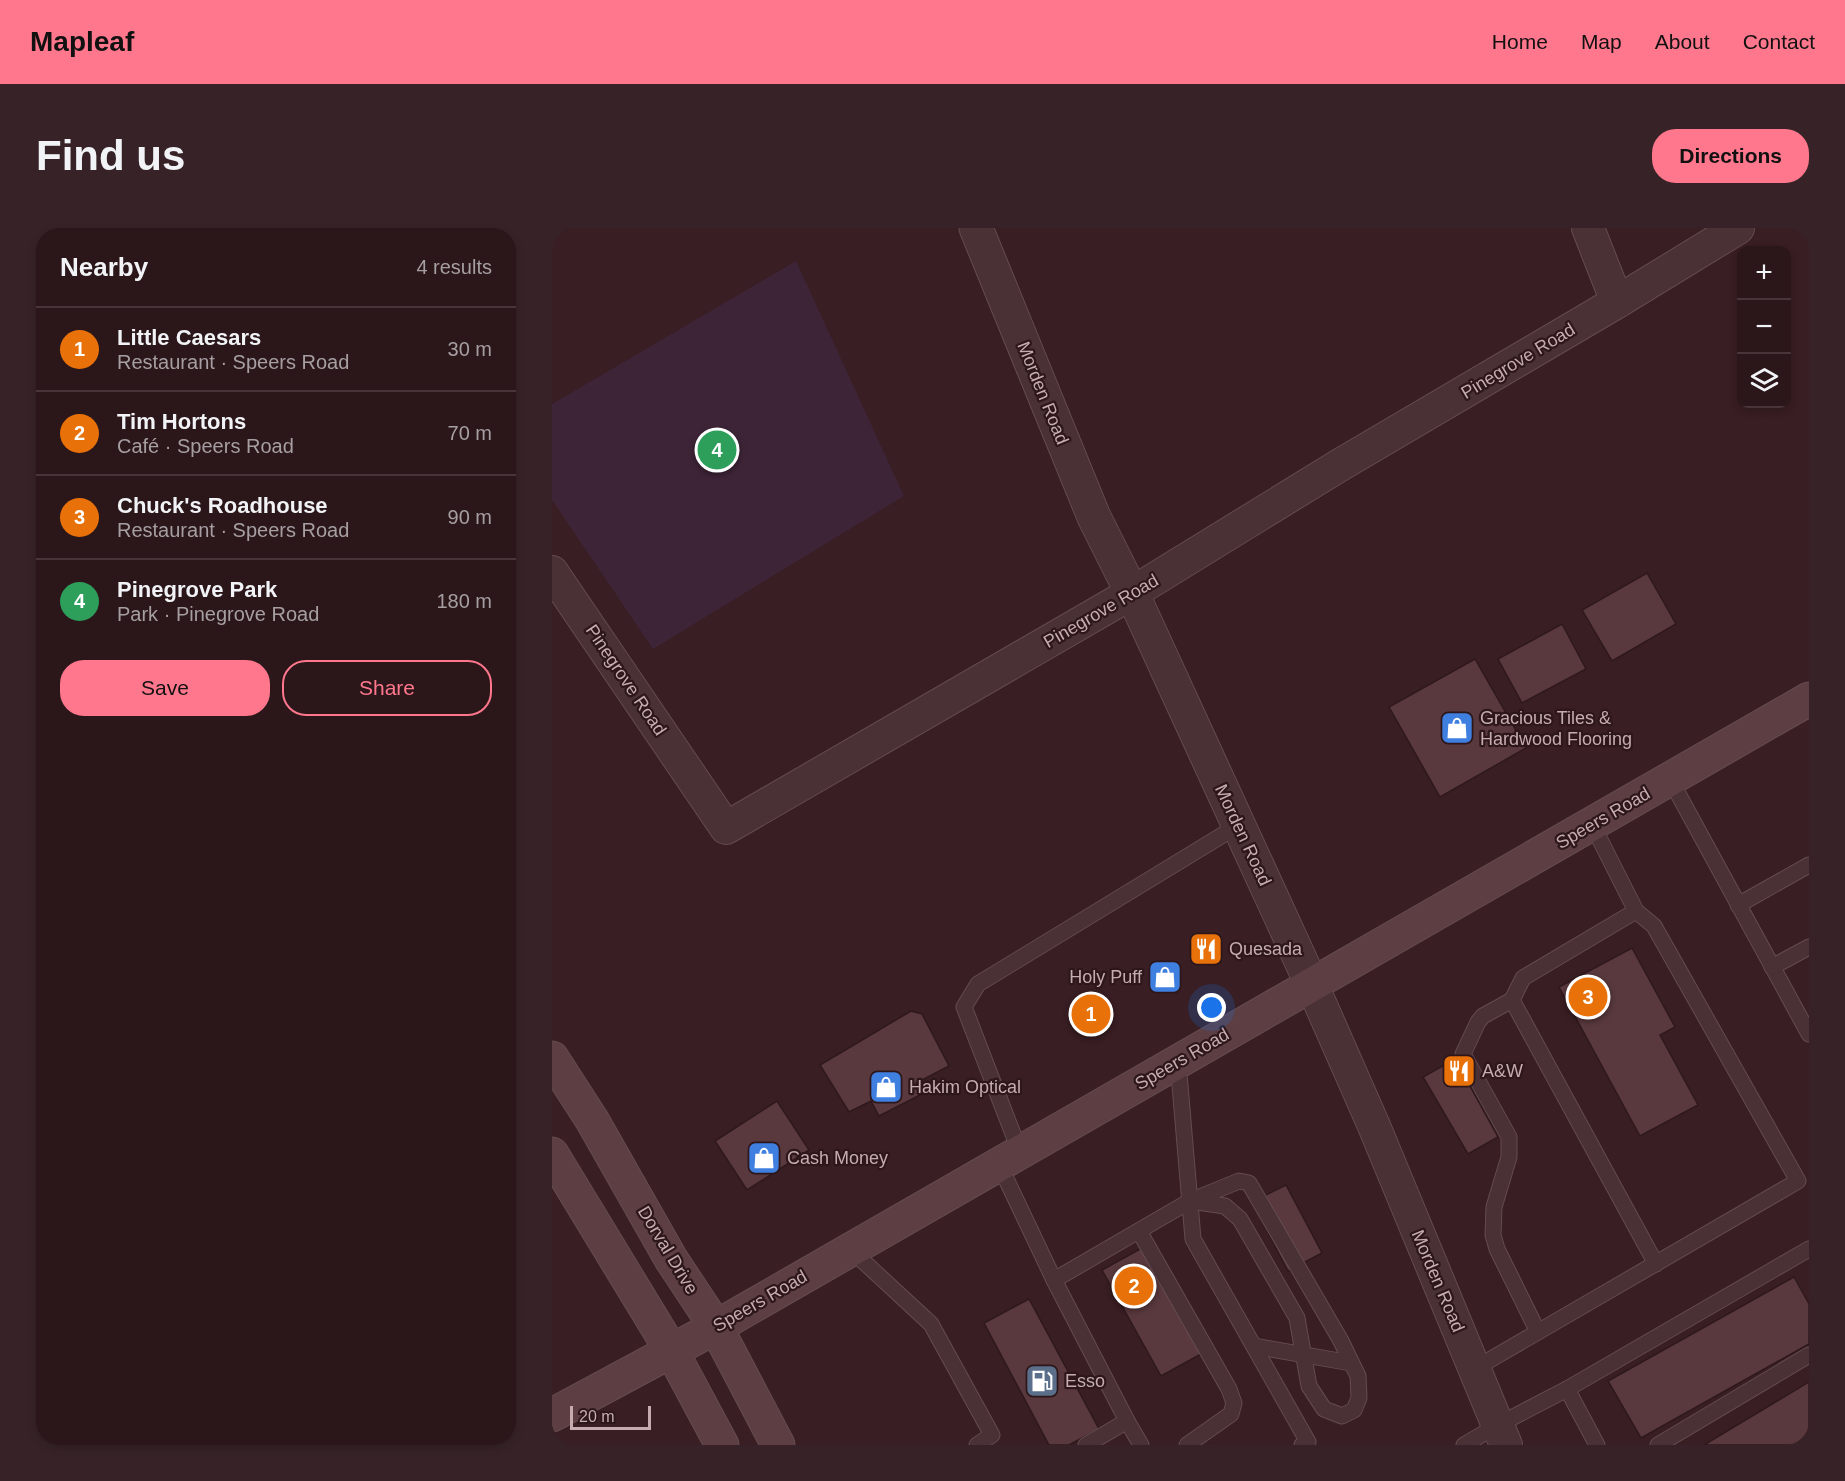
<!DOCTYPE html>
<meta charset="utf-8">
<style>
:root{--surface:#2b161a;--page:#372327;--text:#f1f3f6;--muted:#a69fa2;--line:#473539;--accent:#ff778c}
body{margin:0;font-family:Helvetica,sans-serif;background:var(--page);color:var(--text)}
.controls{position:absolute;right:18px;top:18px;display:grid;overflow:hidden;border-radius:12px;box-shadow:0 3px 9px #0003}
.controls button{width:54px;height:54px;display:grid;place-items:center;padding:0;border:0;border-bottom:2px solid var(--line);background:var(--surface);color:var(--text);font:30px sans-serif}
.scale{position:absolute;left:18px;bottom:15px;width:81px;box-sizing:border-box;padding-left:6px;border:3px solid #c6abaf;border-top:0;font-size:16px;line-height:21px;white-space:nowrap;color:#c6abaf;-webkit-text-stroke:4px #2d171b;paint-order:stroke}
.you{position:absolute;left:660px;top:780px;width:21px;height:21px;margin:-15px;border:4px solid #fff;border-radius:50%;background:#1a73e8;box-shadow:0 0 0 9px #1a73e833}
.badge{display:grid;place-items:center;width:39px;height:39px;border-radius:50%;background:var(--accent);color:#fff;font-size:20px;font-weight:700}
.pin{position:absolute;translate:-50% -50%;border:3px solid #fff;box-shadow:0 2px 6px #0006}
.list{margin:0;padding:0;list-style:none}
h2{display:flex;justify-content:space-between;align-items:center;height:78px;margin:0;padding:0 24px;font-size:26px}
h2 small{font-size:20px;font-weight:400;color:var(--muted)}
.list li{display:grid;grid-template-columns:39px 1fr auto;gap:18px;align-items:center;box-sizing:border-box;height:84px;padding:0 24px;border-top:2px solid var(--line)}
.list b{display:block;font-size:22px;white-space:nowrap}
.list p{margin:0;font-size:20px;white-space:nowrap;color:var(--muted)}
.list em{font-size:20px;font-style:normal;color:var(--muted)}
.actions{display:flex;gap:12px;padding:18px 24px}
.actions a{flex:1;padding:14px 0;border:2px solid var(--accent);border-radius:24px;text-align:center;font-size:21px;color:var(--accent)}
.actions .main{background:var(--accent);color:#111}
.icon{flex:none;width:33px;height:33px;fill:none;stroke:currentColor;stroke-width:2;stroke-linecap:round;stroke-linejoin:round}
.map{position:relative;flex:none;width:1257px;height:1217px;overflow:hidden;border-radius:24px}
header{display:flex;align-items:center;gap:36px;box-sizing:border-box;height:84px;padding:0 30px;background:var(--accent);color:#111}
header strong{font-size:28px}
nav{display:flex;gap:33px;margin-inline-start:auto;font-size:21px}
.intro{display:flex;align-items:center;justify-content:space-between;box-sizing:border-box;height:144px;padding:0 36px}
h1{margin:0;font-size:42px}
.button{padding:15px 27px;border-radius:24px;background:var(--accent);color:#111;font-size:21px;font-weight:700}
main{display:flex;gap:36px;padding:0 36px}
aside{flex:1;background:var(--surface);border-radius:24px;box-shadow:0 3px 9px #0003}
.map>svg:first-child{display:block}
.green{fill:#3e2437}
.building{fill:#59393e;stroke:#2f191d;stroke-width:1.5}
.lines{fill:none;stroke-linecap:round;stroke-linejoin:round}
.service-casing{stroke:#644c50;stroke-width:17}
.minor-casing{stroke:#644c50;stroke-width:34}
.tertiary-casing{stroke:#644c50;stroke-width:35}
.secondary-casing{stroke:#644c50;stroke-width:35}
.service{stroke:#493136;stroke-width:15}
.minor{stroke:#493136;stroke-width:32}
.tertiary{stroke:#493136;stroke-width:33}
.secondary{stroke:#5d3f43;stroke-width:33}
.labels{text-anchor:middle;dominant-baseline:central;stroke-width:4.5;stroke-linejoin:round;paint-order:stroke}
.street-label{font-size:18px;fill:#c6abaf;stroke:#2d171b}
.poi-label{font-size:18px;fill:#c6abaf;stroke:#2d171b;text-anchor:start}
</style>
<header>
<strong>Mapleaf</strong>
<nav><a>Home</a><a>Map</a><a>About</a><a>Contact</a></nav>
</header>
<div class="intro"><h1>Find us</h1><a class="button">Directions</a></div>
<main>
<aside>
<h2>Nearby<small>4 results</small></h2>
<ul class="list">
<li><span class="badge" style="background:#e8710a">1</span><div><b>Little Caesars</b><p>Restaurant · Speers Road</p></div><em>30 m</em></li>
<li><span class="badge" style="background:#e8710a">2</span><div><b>Tim Hortons</b><p>Café · Speers Road</p></div><em>70 m</em></li>
<li><span class="badge" style="background:#e8710a">3</span><div><b>Chuck's Roadhouse</b><p>Restaurant · Speers Road</p></div><em>90 m</em></li>
<li><span class="badge" style="background:#2e9e5b">4</span><div><b>Pinegrove Park</b><p>Park · Pinegrove Road</p></div><em>180 m</em></li>
</ul>
<div class="actions"><a class="main">Save</a><a>Share</a></div>
</aside>
<div class="map">
<svg width="1257" height="1217" viewBox="0 0 1257 1217">
<rect width="100%" height="100%" fill="#391e23"/>
<!-- green -->
<path class="green" d="M244 33 352 268 101 421 0 272V176Z"/>
<!-- building -->
<g class="building">
<path d="M1095 345 1124 396 1060 433 1030 382Z"/>
<path d="M1010 396 1034 441 970 475 946 431Z"/>
<path d="M923 431 974 520 888 569 837 479Z"/>
<path d="M1080 720 1123 799 1108 807 1146 877 1088 908 1007 759Z"/>
<path d="M359 783 370 786 397 838 364 855 370 866 327 888 319 873 297 884 268 837Z"/>
<path d="M903 831 946 909 916 926 871 849Z"/>
<path d="M225 873 257 922 195 962 163 913Z"/>
<path d="M734 957 770 1025 736 1043 700 974Z"/>
<path d="M590 1020 649 1126 609 1148 550 1042Z"/>
<path d="M1242 1049 1257 1076V1116L1089 1210 1056 1153Z"/>
<path d="M477 1071 547 1201 517 1217H497L432 1095Z"/>
<path d="M1257 1154V1217H1152Z"/>
</g>
<g class="lines">
<defs>
<g id="service">
<path d="M1118 551 1257 806"/>
<path d="M1186 677 1257 637"/>
<path d="M1084 683 971 750 960 772 1104 1036"/>
<path d="M1220 739 1257 719"/>
<path d="M960 772 931 788 926 794 911 826 957 909V929L942 979 941 1007 945 1021 986 1104"/>
<path d="M626 834 641 1011 756 1214 750 1217"/>
<path d="M468 924 412 779 426 756 687 597"/>
<path d="M447 936 502 1052 575 1193 534 1217"/>
<path d="M587 1003 677 1161 682 1175 679 1186 635 1217"/>
<path d="M298 1021 379 1096 440 1207 425 1217"/>
<path d="M502 1052 638 973 687 953 697 955 789 1113 806 1148 807 1170 802 1182 790 1188 772 1181 757 1158 745 1090 688 991 673 978 638 973"/>
<path d="M702 1118 799 1135"/>
<path d="M922 1141 1246 953 1102 698 1084 683 1040 596"/>
<path d="M1015 1161 1257 1021"/>
<path d="M575 1193 589 1217"/>
<path d="M912 1217 946 1197 1015 1161 1045 1217"/>
<path d="M1106 1217 1257 1127"/>
</g>
<g id="minor">
<path d="M1036 0 1065 74"/>
<path d="M0 344 174 600 580 365 788 237 1065 74 1186 0"/>
<path d="M760 757 822 898 954 1217"/>
</g>
<path id="tertiary" d="M424 0 542 289 580 365 760 757"/>
<g id="secondary">
<path d="M0 830 40 892 119 1031 164 1099 226 1217"/>
<path d="M0 926 119 1122 170 1217"/>
<path d="M0 1187 164 1099 1257 471"/>
</g>
</defs>
<!-- service casing -->
<use href="#service" class="service-casing"/>
<!-- minor casing -->
<use href="#minor" class="minor-casing"/>
<!-- tertiary casing -->
<use href="#tertiary" class="tertiary-casing"/>
<!-- secondary casing -->
<use href="#secondary" class="secondary-casing"/>
<!-- service -->
<use href="#service" class="service"/>
<!-- minor -->
<use href="#minor" class="minor"/>
<!-- tertiary -->
<use href="#tertiary" class="tertiary"/>
<!-- secondary -->
<use href="#secondary" class="secondary"/>
</g>
<!-- icons -->
<defs>
<symbol id="shop-square" viewBox="-11 -11 22 22"><rect x="-9" y="-9" width="18" height="18" rx="4" fill="#3f7fe0" stroke="#2d171b"/><path d="M-5-2.5h2.3a2.7 3.5 0 0 1 5.4 0H5L5.5 6h-11ZM-1.5-2.5h3a1.5 2.3 0 0 0-3 0Z" fill="#fff"/></symbol>
<symbol id="restaurant-square" viewBox="-11 -11 22 22"><rect x="-9" y="-9" width="18" height="18" rx="4" fill="#e8710a" stroke="#2d171b"/><path d="M-5-6h1v4h1v-4h1v4h1v-4h1v5L-1.5 .5V6h-2V.5L-5-1ZM5-6V6H3V1.5H1.5Q1.5-4 5-6Z" fill="#fff"/></symbol>
<symbol id="fuel-square" viewBox="-11 -11 22 22"><rect x="-9" y="-9" width="18" height="18" rx="4" fill="#5c6f8a" stroke="#2d171b"/><path d="M-5.5-6h7V0h2V4h1.3V-2.5L3-4.5l.8-.8L6-3V5H2.5V1h-1V6h-7ZM-4.2-4.7v3.2H.2V-4.7Z" fill="#fff"/></symbol>
</defs>
<g fill-rule="evenodd">
<use href="#shop-square" x="886" y="481" width="38" height="38"/>
<use href="#restaurant-square" x="635" y="702" width="38" height="38"/>
<use href="#shop-square" x="594" y="730" width="38" height="38"/>
<use href="#restaurant-square" x="888" y="824" width="38" height="38"/>
<use href="#shop-square" x="315" y="840" width="38" height="38"/>
<use href="#shop-square" x="193" y="911" width="38" height="38"/>
<use href="#fuel-square" x="471" y="1134" width="38" height="38"/>
</g>
<g class="labels">
<!-- street labels -->
<g class="street-label">
<text transform="translate(966 133) rotate(-31)">Pinegrove Road</text>
<text transform="translate(491 165) rotate(68)">Morden Road</text>
<text transform="translate(549 383) rotate(-30)">Pinegrove Road</text>
<text transform="translate(74 452) rotate(56)">Pinegrove Road</text>
<text transform="translate(1051 590) rotate(-30)">Speers Road</text>
<text transform="translate(691 607) rotate(65)">Morden Road</text>
<text transform="translate(630 831) rotate(-30)">Speers Road</text>
<text transform="translate(116 1022) rotate(59)">Dorval Drive</text>
<text transform="translate(886 1053) rotate(67)">Morden Road</text>
<text transform="translate(208 1073) rotate(-30)">Speers Road</text>
</g>
<!-- poi labels -->
<g class="poi-label">
<text x="928" y="490">Gracious Tiles &amp;<tspan x="928" dy="21">Hardwood Flooring</tspan></text>
<text x="677" y="721">Quesada</text>
<text x="590" y="749" text-anchor="end">Holy Puff</text>
<text x="930" y="843">A&amp;W</text>
<text x="357" y="859">Hakim Optical</text>
<text x="235" y="930">Cash Money</text>
<text x="513" y="1153">Esso</text>
</g>
</g>
</svg>
<div class="controls">
<button>+</button>
<button>−</button>
<button><svg class="icon" aria-label="layers" viewBox="0 0 24 24"><path d="M12 4l9 5-9 5-9-5zM3 14l9 5 9-5"/></svg></button>
</div>
<div class="scale">20 m</div>
<div class="you"></div>
<div class="pin badge" style="left:539px;top:786px;background:#e8710a">1</div>
<div class="pin badge" style="left:582px;top:1058px;background:#e8710a">2</div>
<div class="pin badge" style="left:1036px;top:769px;background:#e8710a">3</div>
<div class="pin badge" style="left:165px;top:222px;background:#2e9e5b">4</div>
</div>
</main>
